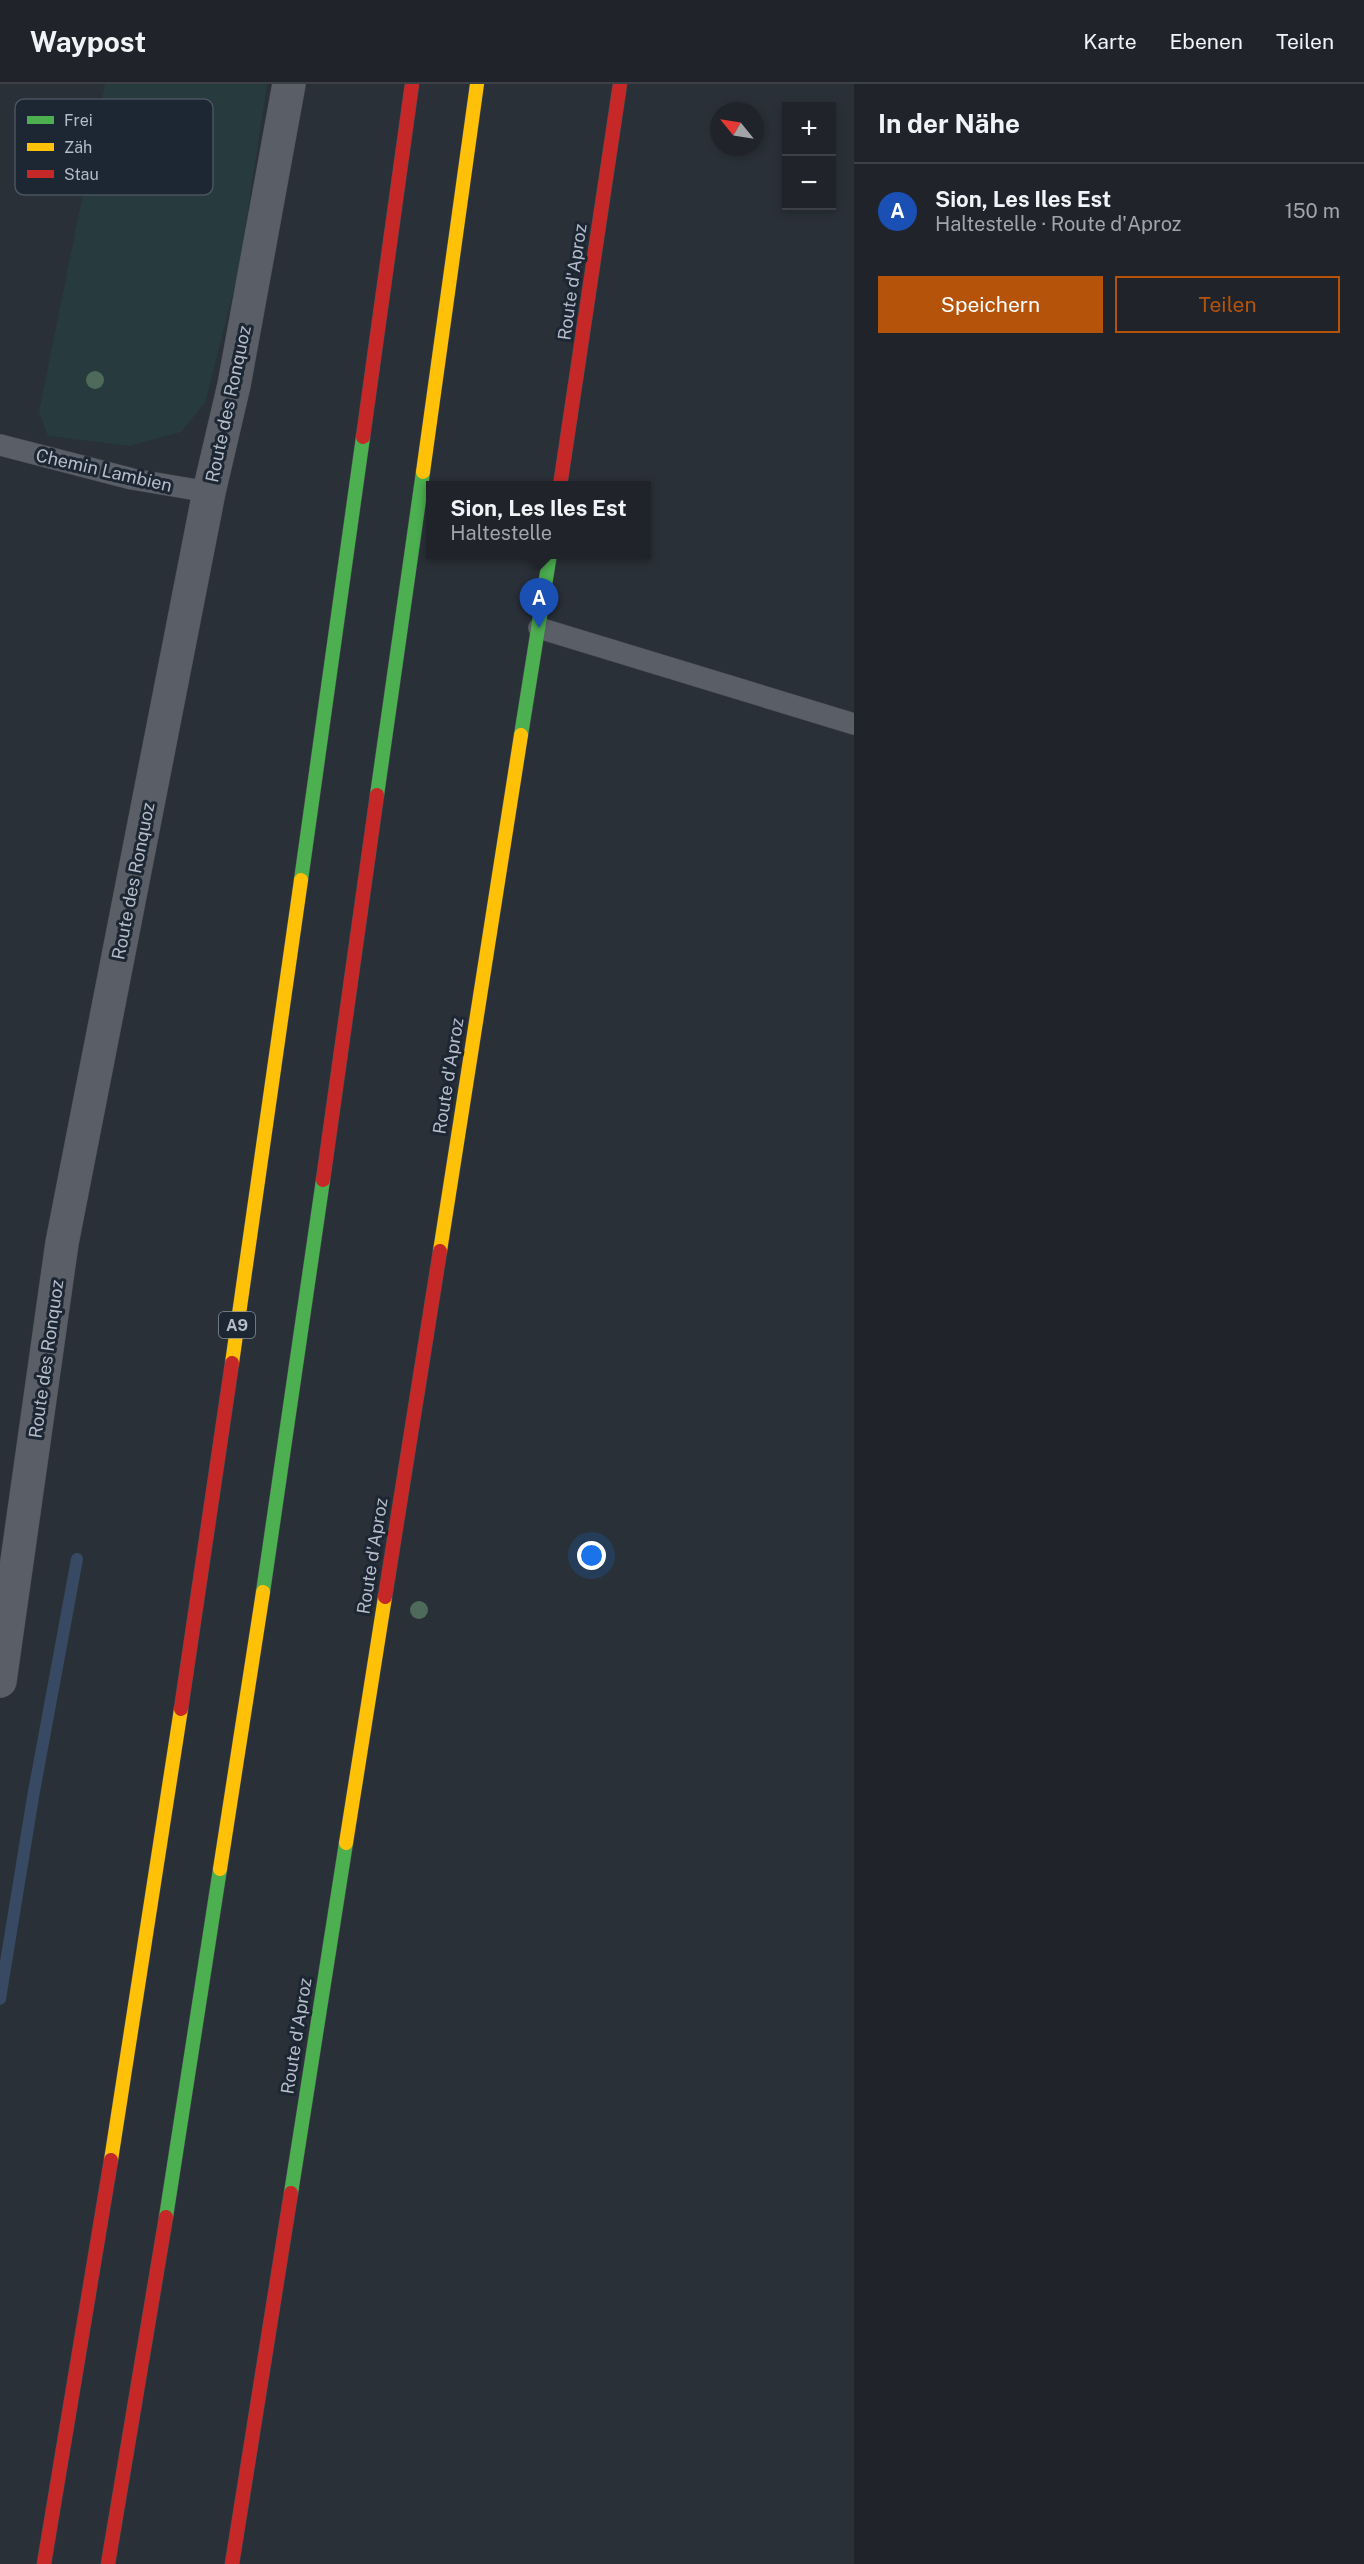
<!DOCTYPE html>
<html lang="de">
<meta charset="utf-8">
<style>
:root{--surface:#20242a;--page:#2d3036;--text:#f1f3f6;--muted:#a2a4a8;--line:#3d4147;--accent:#b45309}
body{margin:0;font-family:"Public Sans",sans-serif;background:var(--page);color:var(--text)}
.controls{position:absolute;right:18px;top:18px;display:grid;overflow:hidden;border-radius:0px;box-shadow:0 3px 9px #0003}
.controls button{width:54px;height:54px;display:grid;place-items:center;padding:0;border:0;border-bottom:2px solid var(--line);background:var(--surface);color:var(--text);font:30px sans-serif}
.compass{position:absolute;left:710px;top:18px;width:54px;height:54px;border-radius:50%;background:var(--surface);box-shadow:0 3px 9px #0003;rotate:300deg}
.you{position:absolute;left:592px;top:1472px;width:21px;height:21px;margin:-15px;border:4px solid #fff;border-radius:50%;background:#1a73e8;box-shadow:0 0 0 9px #1a73e833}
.badge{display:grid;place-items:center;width:39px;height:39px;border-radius:50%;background:var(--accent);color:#fff;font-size:20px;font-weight:700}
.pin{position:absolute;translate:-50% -50px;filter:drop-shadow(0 2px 3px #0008)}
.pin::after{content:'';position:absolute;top:32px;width:21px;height:18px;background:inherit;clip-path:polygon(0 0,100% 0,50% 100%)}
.popup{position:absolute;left:426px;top:397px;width:225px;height:78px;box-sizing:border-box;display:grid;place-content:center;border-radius:0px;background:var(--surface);filter:drop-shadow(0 2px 4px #0005);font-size:20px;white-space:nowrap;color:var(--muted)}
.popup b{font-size:22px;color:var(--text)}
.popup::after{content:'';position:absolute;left:50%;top:100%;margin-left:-12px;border:12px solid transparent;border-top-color:var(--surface)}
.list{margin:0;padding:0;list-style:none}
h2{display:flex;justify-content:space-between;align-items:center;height:78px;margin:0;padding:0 24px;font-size:26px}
h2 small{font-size:20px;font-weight:400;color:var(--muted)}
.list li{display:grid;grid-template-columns:39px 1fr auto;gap:18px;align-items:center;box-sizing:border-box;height:96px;padding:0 24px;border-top:2px solid var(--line)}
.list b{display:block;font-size:22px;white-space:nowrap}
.list p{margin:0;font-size:20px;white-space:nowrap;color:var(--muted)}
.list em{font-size:20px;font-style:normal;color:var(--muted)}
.actions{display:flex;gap:12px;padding:18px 24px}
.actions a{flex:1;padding:14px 0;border:2px solid var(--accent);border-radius:0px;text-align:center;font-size:21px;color:var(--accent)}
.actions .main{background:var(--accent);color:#fff}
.map{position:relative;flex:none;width:854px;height:2480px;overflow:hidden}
header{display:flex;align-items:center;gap:36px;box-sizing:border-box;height:84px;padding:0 30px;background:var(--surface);border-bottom:2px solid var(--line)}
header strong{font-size:28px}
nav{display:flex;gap:33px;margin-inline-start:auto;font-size:21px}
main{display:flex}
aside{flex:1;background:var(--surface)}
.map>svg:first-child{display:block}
.green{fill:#273a3e}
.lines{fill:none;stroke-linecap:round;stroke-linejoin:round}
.stream{stroke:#384963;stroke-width:12}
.lane-casing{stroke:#484c53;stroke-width:22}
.street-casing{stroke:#484c53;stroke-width:34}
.fast-casing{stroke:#484c53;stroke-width:15}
.slow-casing{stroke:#484c53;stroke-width:15}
.jam-casing{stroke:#484c53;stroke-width:15}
.lane{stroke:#5a5e66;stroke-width:21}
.street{stroke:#5a5e66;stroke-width:33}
.fast{stroke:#4caf50;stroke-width:14}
.slow{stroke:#ffc107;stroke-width:14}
.jam{stroke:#c62828;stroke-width:14}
.tree{fill:#4e6a5a}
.labels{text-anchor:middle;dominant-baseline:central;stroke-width:6;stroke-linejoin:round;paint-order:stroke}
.shield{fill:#1d2633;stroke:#878f9c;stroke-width:1.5}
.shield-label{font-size:16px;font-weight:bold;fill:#b4bcc9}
.street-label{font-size:18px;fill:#b4bcc9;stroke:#1d2633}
.key{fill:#1d2633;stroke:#4a5360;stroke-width:1.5}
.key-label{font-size:16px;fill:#b4bcc9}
</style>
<header>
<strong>Waypost</strong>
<nav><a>Karte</a><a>Ebenen</a><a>Teilen</a></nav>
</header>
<main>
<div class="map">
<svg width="854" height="2480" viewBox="0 0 854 2480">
<rect width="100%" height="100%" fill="#2a3038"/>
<!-- green -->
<path class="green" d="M105 0H267L239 185 205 319 181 348 129 362 48 352 39 328Z"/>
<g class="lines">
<!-- stream -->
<path class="stream" d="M0 1915 33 1713 77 1475"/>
<defs>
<g id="lane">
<path d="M0 361 132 395 209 408"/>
<path d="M539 544 854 640"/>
</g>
<path id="street" d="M0 1597 62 1159 209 408 234 301 289 0"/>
<g id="fast">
<path d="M521 651 550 470"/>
<path d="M377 711 423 388"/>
<path d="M301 796 363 353"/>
<path d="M263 1508 323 1096"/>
<path d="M291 2109 346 1759"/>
<path d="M166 2133 220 1785"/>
</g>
<g id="slow">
<path d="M423 388 477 0"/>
<path d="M440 1167 521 651"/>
<path d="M232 1279 301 796"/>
<path d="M346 1759 385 1513"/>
<path d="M220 1785 263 1508"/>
<path d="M111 2076 181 1625"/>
</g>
<g id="jam">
<path d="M363 353 412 0"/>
<path d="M560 402 620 0"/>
<path d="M323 1096 377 711"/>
<path d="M385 1513 440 1167"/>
<path d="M181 1625 232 1279"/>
<path d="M44 2480 111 2076"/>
<path d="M108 2480 166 2133"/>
<path d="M232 2480 291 2109"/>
</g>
</defs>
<!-- lane casing -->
<use href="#lane" class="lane-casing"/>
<!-- street casing -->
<use href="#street" class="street-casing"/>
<!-- fast casing -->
<use href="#fast" class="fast-casing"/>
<!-- slow casing -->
<use href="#slow" class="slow-casing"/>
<!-- jam casing -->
<use href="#jam" class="jam-casing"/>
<!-- lane -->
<use href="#lane" class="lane"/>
<!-- street -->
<use href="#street" class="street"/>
<!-- fast -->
<use href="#fast" class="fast"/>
<!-- slow -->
<use href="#slow" class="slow"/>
<!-- jam -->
<use href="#jam" class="jam"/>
</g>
<!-- trees -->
<g class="tree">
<circle cx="191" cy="77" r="9"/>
<circle cx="95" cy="296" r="9"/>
<circle cx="419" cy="1526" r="9"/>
</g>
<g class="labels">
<!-- shield labels -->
<rect class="shield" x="219" y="1228" width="36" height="26" rx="4.5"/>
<g class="shield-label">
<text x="237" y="1241">A9</text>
</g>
<!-- street labels -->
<g class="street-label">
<text transform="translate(572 198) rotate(-82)">Route d'Aproz</text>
<text transform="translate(228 320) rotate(-78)">Route des Ronquoz</text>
<text transform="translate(104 386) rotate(13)">Chemin Lambien</text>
<text transform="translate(133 797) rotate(-79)">Route des Ronquoz</text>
<text transform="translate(448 992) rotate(-81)">Route d'Aproz</text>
<text transform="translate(46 1275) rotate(-82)">Route des Ronquoz</text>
<text transform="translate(372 1472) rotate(-81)">Route d'Aproz</text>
<text transform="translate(296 1952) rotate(-81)">Route d'Aproz</text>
</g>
</g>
<!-- legend -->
<rect x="15" y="15" width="198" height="96" rx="9" class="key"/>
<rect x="27" y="32" width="27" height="8" fill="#4caf50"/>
<rect x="27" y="59" width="27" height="8" fill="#ffc107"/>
<rect x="27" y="86" width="27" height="8" fill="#c62828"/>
<g class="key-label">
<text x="64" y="42">Frei</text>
<text x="64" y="69">Zäh</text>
<text x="64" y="96">Stau</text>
</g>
</svg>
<div class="controls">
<button>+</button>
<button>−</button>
</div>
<svg class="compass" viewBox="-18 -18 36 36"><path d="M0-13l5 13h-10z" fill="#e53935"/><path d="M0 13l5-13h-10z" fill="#a2a4a8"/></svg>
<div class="you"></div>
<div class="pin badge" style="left:539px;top:544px;background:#1a4fb4">A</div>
<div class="popup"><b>Sion, Les Iles Est</b>Haltestelle</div>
</div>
<aside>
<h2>In der Nähe<small></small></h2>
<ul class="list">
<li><span class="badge" style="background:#1a4fb4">A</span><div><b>Sion, Les Iles Est</b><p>Haltestelle · Route d'Aproz</p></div><em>150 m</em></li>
</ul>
<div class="actions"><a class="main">Speichern</a><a>Teilen</a></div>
</aside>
</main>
